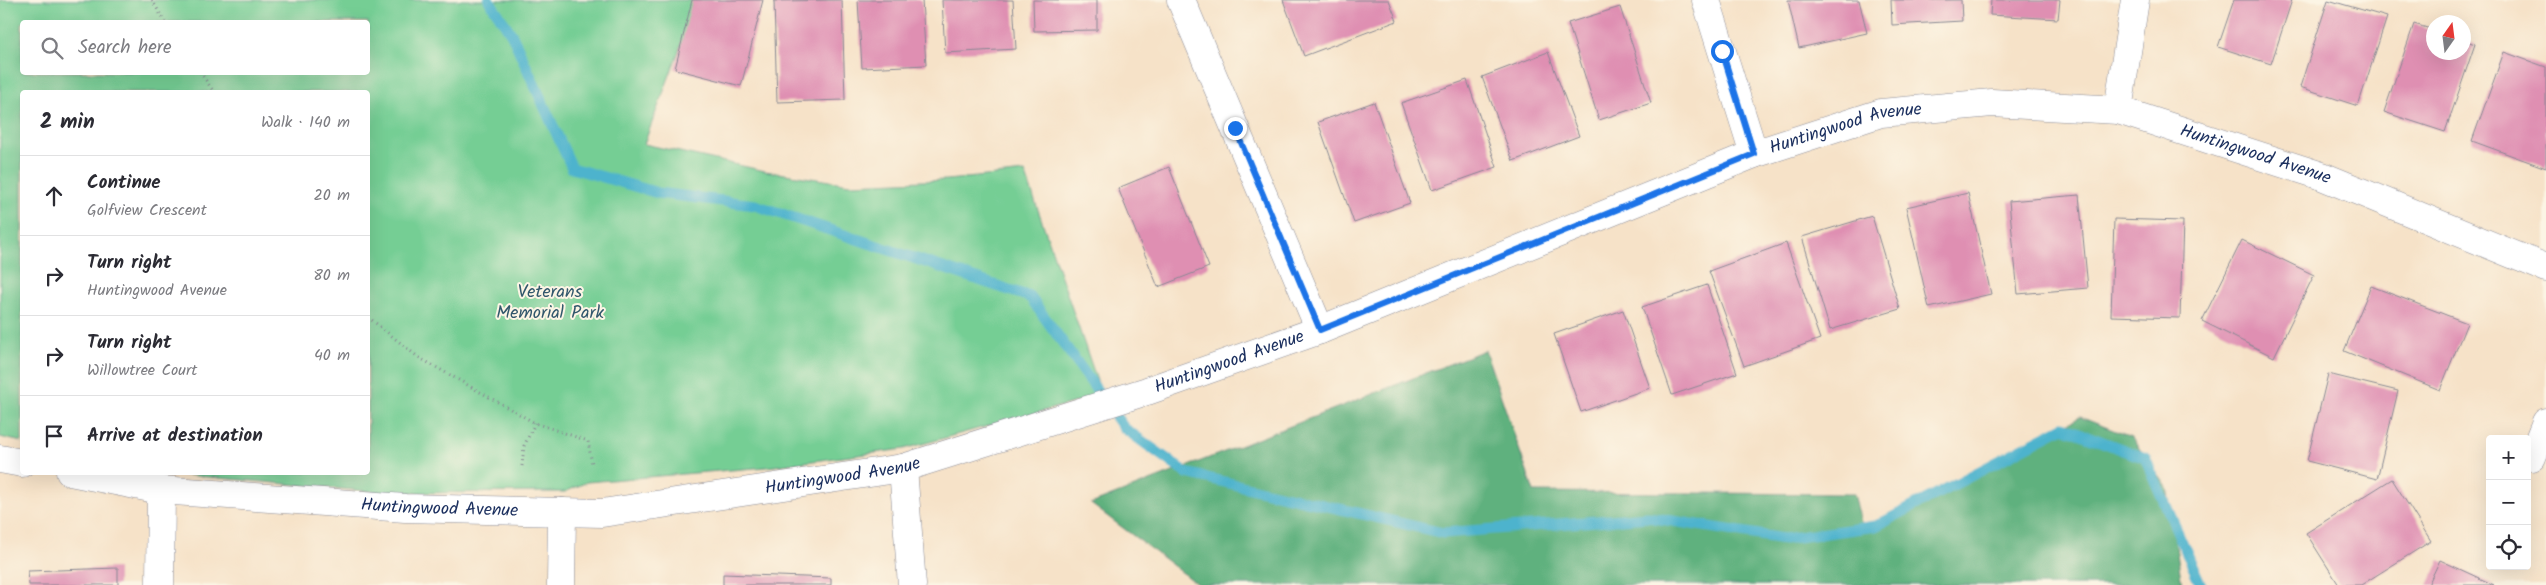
<!DOCTYPE html>
<meta charset="utf-8">
<style>
:root{--surface:#fff;--page:#f7f7f7;--text:#2b2b33;--muted:#7c7c81;--line:#e1e1e2}
body{margin:0;font-family:Kalam,sans-serif;background:var(--page);color:var(--text)}
.controls{position:absolute;right:15px;bottom:15px;display:grid;overflow:hidden;border-radius:5px;box-shadow:0 5px 20px #0002}
.controls button{width:45px;height:45px;display:grid;place-items:center;padding:0;border:0;border-bottom:1px solid var(--line);background:var(--surface);color:var(--text);font:25px sans-serif}
.compass{position:absolute;left:2426px;top:15px;width:45px;height:45px;border-radius:50%;background:var(--surface);box-shadow:0 5px 20px #0002;rotate:14deg}
.stop{position:absolute;width:15px;height:15px;margin:-11px;border:4px solid #1a73e8;border-radius:50%;background:#fff}
.stop.end{background:#1a73e8;border-color:#fff;box-shadow:0 1px 5px #0008}
.list{margin:0;padding:0;list-style:none}
h2{display:flex;justify-content:space-between;align-items:center;height:65px;margin:0;padding:0 20px;font-size:21px}
h2 small{font-size:16px;font-weight:400;color:var(--muted)}
.list li{display:grid;grid-template-columns:32px 1fr auto;gap:15px;align-items:center;box-sizing:border-box;height:80px;padding:0 20px;border-top:1px solid var(--line)}
.list b{display:block;font-size:19px;white-space:nowrap}
.list p{margin:0;font-size:16px;white-space:nowrap;color:var(--muted)}
.list em{font-size:16px;font-style:normal;color:var(--muted)}
.icon{flex:none;width:28px;height:28px;fill:none;stroke:currentColor;stroke-width:2;stroke-linecap:round;stroke-linejoin:round}
.map{position:relative;flex:none;width:2546px;height:585px;overflow:hidden}
.search{position:absolute;background:var(--surface);box-shadow:0 5px 20px #0002;left:20px;top:20px;width:350px;height:55px;display:flex;align-items:center;gap:12px;box-sizing:border-box;padding:0 18px;border-radius:5px;color:var(--muted);font-size:19px}
.panel{position:absolute;background:var(--surface);box-shadow:0 5px 20px #0002;left:20px;top:90px;width:350px;height:385px;border-radius:5px}
.map>svg:first-child{display:block}
.green{fill:#74ce94;stroke:#487e79;fill-rule:evenodd}
.forest{fill:#5fb17e;stroke:#3d706e}
.lines{fill:none;stroke-linecap:round;stroke-linejoin:round}
.stream{stroke:#4eb3cd;stroke-width:11}
.building{fill:#df8fb2}
.minor-casing{stroke:#888893;stroke-width:29}
.path{stroke:#888893;stroke-width:3;stroke-dasharray:1 4;stroke-linecap:butt}
.minor{stroke:#fff;stroke-width:28}
.route{stroke:#1a73e8;stroke-width:6}
.labels{text-anchor:middle;dominant-baseline:central;stroke-width:4;stroke-linejoin:round;paint-order:stroke}
.street-label{font-size:18px;fill:#1b2f5e;stroke:#fcf5e5}
.park-label{font-size:18px;fill:#31576c;stroke:#fcf5e5}
</style>
<div class="map">
<svg width="2546" height="585" viewBox="0 0 2546 585">
<rect width="100%" height="100%" fill="#fcf5e5"/>
<filter id="ink" filterUnits="userSpaceOnUse"><feTurbulence type="fractalNoise" baseFrequency=".02" numOctaves="2"/><feDisplacementMap in="SourceGraphic" scale="10" xChannelSelector="R" yChannelSelector="G"/><feConvolveMatrix kernelMatrix="1 2 1 2 8 2 1 2 1" color-interpolation-filters="sRGB"/></filter>
<filter id="wash" filterUnits="userSpaceOnUse"><feTurbulence type="fractalNoise" baseFrequency=".0096" numOctaves="4" result="noise"/><feDisplacementMap in="SourceGraphic" scale="20" xChannelSelector="R" yChannelSelector="G"/><feGaussianBlur stdDeviation="1.12" result="paint"/><feColorMatrix in="noise" values="0 0 0 0 0 0 0 0 0 0 0 0 0 0 0 0 0 1.4 0 .05"/><feComposite in="paint" operator="in"/></filter>
<g filter="url(#wash)">
<rect width="100%" height="100%" fill="#f6e2c8"/>
<!-- green -->
<path class="green" d="M0 0H698L644 144 765 171 850 184 947 180 1025 172 1102 395 904 449 767 467 587 482 565 492 388 493 163 473 368 472V92H22V442L0 437ZM22 22H368V72H22Z"/>
<!-- forest -->
<path class="forest" d="M1485 350 1534 492 1854 494 1863 530 1901 514 2080 417 2131 437 2167 487 2182 585H1199L1091 504Z"/>
<g class="lines">
<!-- stream -->
<path class="stream" d="M489 0 512 35 572 168 658 193 755 205 1030 297 1124 428 1186 473 1443 533 1648 517 1784 539 1876 526 2063 427 2145 458 2201 585"/>
</g>
<g id="blocks">
<!-- building -->
<g class="building">
<path d="M692 0H763L741 86 675 69Z"/>
<path d="M842 0 845 100 777 102 774 1Z"/>
<path d="M858 0H922L926 65 862 68Z"/>
<path d="M942 0H1013L1016 49 945 53Z"/>
<path d="M1033 0H1097V30L1034 31Z"/>
<path d="M1283 0H1389L1397 21 1304 56Z"/>
<path d="M1788 0H1859L1867 33 1799 48Z"/>
<path d="M1891 0H1961L1962 21 1892 25Z"/>
<path d="M1991 0H2060L2058 19 1990 15Z"/>
<path d="M2234 0H2292L2271 64 2218 47Z"/>
<path d="M2328 0 2387 17 2358 106 2300 87Z"/>
<path d="M1620 7 1651 103 1599 120 1568 23Z"/>
<path d="M2414 24 2434 30V52H2464V40L2475 44 2445 132 2384 112Z"/>
<path d="M1548 52 1579 136 1513 161 1482 77Z"/>
<path d="M2504 52 2546 67V168L2472 141Z"/>
<path d="M1467 80 1497 167 1432 190 1401 103Z"/>
<path d="M1374 102 1410 203 1354 223 1318 122Z"/>
<path d="M1169 167 1209 267 1158 287 1118 188Z"/>
<path d="M1968 193 1991 294 1929 308 1906 207Z"/>
<path d="M2079 195 2088 288 2018 294 2009 201Z"/>
<path d="M1872 216 1900 309 1830 330 1802 237Z"/>
<path d="M2114 219 2183 221 2180 318 2111 316Z"/>
<path d="M2242 240 2314 275 2274 357 2202 321Z"/>
<path d="M1786 243 1820 339 1744 366 1709 271Z"/>
<path d="M1707 285 1737 373 1672 395 1642 307Z"/>
<path d="M2371 286 2467 323 2440 390 2344 351Z"/>
<path d="M1623 310 1650 388 1581 412 1554 334Z"/>
<path d="M2328 374 2398 391 2377 479 2307 461Z"/>
<path d="M2392 479 2431 541 2361 585H2339L2306 533Z"/>
<path d="M2440 560 2494 585H2428Z"/>
<path d="M118 568V585H29L28 571Z"/>
<path d="M723 574 831 578V585H723Z"/>
</g>
</g>
</g>
<g filter="url(#ink)">
<use href="#blocks" fill-opacity="0" stroke="#888893" stroke-width="1"/>
<g class="lines">
<defs>
<g id="minor">
<path d="M1181 0 1320 330"/>
<path d="M1706 0 1754 154"/>
<path d="M2118 110 2135 0"/>
<path d="M2532 457 2546 422"/>
<path d="M0 459 22 463"/>
<path d="M903 468 912 585"/>
<path id="s1" d="M70 472 161 490 405 508 602 513 903 468 1147 391 1320 330 1754 154 1881 113 1992 103 2118 110 2322 176 2546 268"/>
<path d="M160 585 161 490"/>
<path d="M561 585 562 512"/>
</g>
</defs>
<!-- minor casing -->
<use href="#minor" class="minor-casing"/>
<!-- path -->
<g class="path">
<path d="M152 0 165 22"/>
<path d="M200 72 214 92"/>
<path d="M368 317 418 357 535 423 588 441 592 464"/>
<path d="M522 466 524 446 535 423"/>
</g>
<!-- minor -->
<use href="#minor" class="minor"/>
</g>
</g>
<g class="lines" filter="url(#ink)">
<!-- route -->
<path class="route" d="M1235 128 1320 330 1754 154 1722 51"/>
</g>
<g class="labels">
<!-- street labels -->
<g class="street-label">
<text stroke="none"><textPath href="#s1" startOffset="1842">Huntingwood Avenue</textPath></text>
<text stroke="none"><textPath href="#s1" startOffset="2262">Huntingwood Avenue</textPath></text>
<text stroke="none"><textPath href="#s1" startOffset="1182">Huntingwood Avenue</textPath></text>
<text stroke="none"><textPath href="#s1" startOffset="778">Huntingwood Avenue</textPath></text>
<text stroke="none"><textPath href="#s1" startOffset="372">Huntingwood Avenue</textPath></text>
</g>
<!-- park labels -->
<g class="park-label">
<text x="550" y="292">Veterans<tspan x="550" dy="21">Memorial Park</tspan></text>
</g>
</g>
</svg>
<div class="controls">
<button>+</button>
<button>−</button>
<button><svg class="icon" aria-label="locate" viewBox="0 0 24 24"><circle cx="12" cy="12" r="6"/><path d="M12 2v4M12 18v4M2 12h4M18 12h4"/></svg></button>
</div>
<svg class="compass" viewBox="-18 -18 36 36"><path d="M0-13l5 13h-10z" fill="#e53935"/><path d="M0 13l5-13h-10z" fill="#7c7c81"/></svg>
<div class="stop" style="left:1722px;top:51px"></div>
<div class="stop end" style="left:1235px;top:128px"></div>
<div class="search"><svg class="icon" aria-label="search" viewBox="0 0 24 24"><circle cx="10" cy="10" r="6"/><path d="M15 15l6 6"/></svg>Search here</div>
<section class="panel">
<h2>2 min<small>Walk · 140 m</small></h2>
<ul class="list">
<li><svg class="icon" aria-label="ahead" viewBox="0 0 24 24"><path d="M12 20V5M6 11l6-6 6 6"/></svg><div><b>Continue</b><p>Golfview Crescent</p></div><em>20 m</em></li>
<li><svg class="icon" aria-label="right" viewBox="0 0 24 24"><path d="M7 20v-9h11M14 6l5 5-5 5"/></svg><div><b>Turn right</b><p>Huntingwood Avenue</p></div><em>80 m</em></li>
<li><svg class="icon" aria-label="right" viewBox="0 0 24 24"><path d="M7 20v-9h11M14 6l5 5-5 5"/></svg><div><b>Turn right</b><p>Willowtree Court</p></div><em>40 m</em></li>
<li><svg class="icon" aria-label="arrive" viewBox="0 0 24 24"><path d="M6 21V4h12l-3 4 3 4H6"/></svg><div><b>Arrive at destination</b></div></li>
</ul>
</section>
</div>
